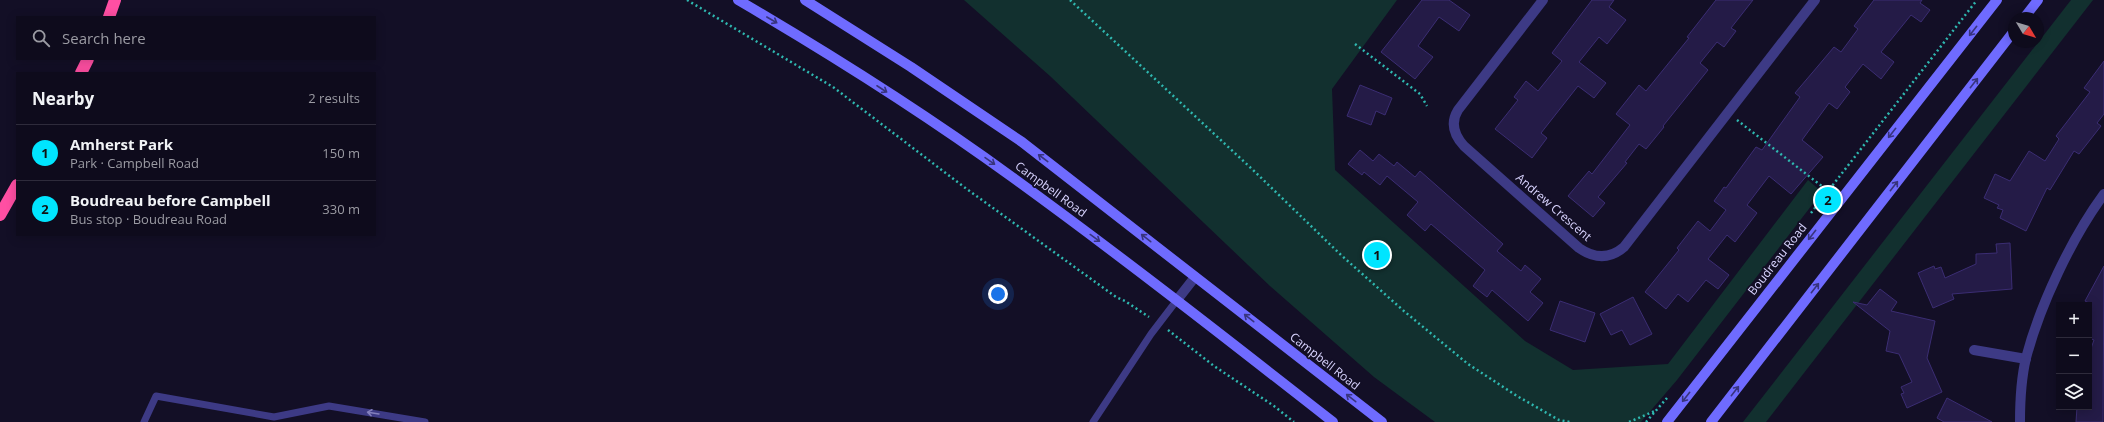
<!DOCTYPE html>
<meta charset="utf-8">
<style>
:root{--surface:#0e0b1c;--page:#171425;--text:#f1f3f6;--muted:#9b9ba3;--line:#2e2b3b;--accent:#00e5ff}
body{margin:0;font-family:"Open Sans",sans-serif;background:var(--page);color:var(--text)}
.controls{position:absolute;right:12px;bottom:12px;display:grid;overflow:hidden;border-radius:0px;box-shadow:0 2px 10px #0003}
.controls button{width:36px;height:36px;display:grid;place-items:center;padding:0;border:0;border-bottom:1px solid var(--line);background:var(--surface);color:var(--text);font:20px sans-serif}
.compass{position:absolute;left:2008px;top:12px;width:36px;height:36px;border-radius:50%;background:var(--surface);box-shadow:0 2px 10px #0003;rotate:128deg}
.you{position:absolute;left:998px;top:294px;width:14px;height:14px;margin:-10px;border:3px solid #fff;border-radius:50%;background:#1a73e8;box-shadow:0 0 0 6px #1a73e833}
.badge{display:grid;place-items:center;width:26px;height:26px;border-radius:50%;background:var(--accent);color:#111;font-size:13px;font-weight:700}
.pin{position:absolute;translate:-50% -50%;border:2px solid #fff;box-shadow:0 1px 4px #0006}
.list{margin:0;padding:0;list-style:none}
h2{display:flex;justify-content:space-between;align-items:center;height:52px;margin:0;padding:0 16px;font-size:17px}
h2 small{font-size:13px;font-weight:400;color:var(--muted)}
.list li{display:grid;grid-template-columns:26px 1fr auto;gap:12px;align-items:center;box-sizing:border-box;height:56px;padding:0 16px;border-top:1px solid var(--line)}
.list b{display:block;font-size:15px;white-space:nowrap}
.list p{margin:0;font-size:13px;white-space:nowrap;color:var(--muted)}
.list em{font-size:13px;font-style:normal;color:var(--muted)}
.icon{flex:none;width:22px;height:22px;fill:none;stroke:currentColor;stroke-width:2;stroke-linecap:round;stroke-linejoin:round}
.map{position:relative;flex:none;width:2104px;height:422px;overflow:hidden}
.search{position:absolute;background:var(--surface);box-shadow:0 2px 10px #0003;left:16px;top:16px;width:360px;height:44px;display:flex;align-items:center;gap:10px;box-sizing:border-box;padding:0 14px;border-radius:0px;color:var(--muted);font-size:15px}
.panel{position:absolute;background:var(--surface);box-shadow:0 2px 10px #0003;left:16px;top:72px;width:360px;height:164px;border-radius:0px}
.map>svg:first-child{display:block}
.green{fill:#12302f}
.building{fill:#241b47;stroke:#3b2d73}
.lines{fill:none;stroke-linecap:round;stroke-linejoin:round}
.path{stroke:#2fb8b0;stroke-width:2.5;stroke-dasharray:2 3;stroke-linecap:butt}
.lane{stroke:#3d3a85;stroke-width:7}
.street{stroke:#3d3a85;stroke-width:10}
.secondary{stroke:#6f6bff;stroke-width:10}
.highway{stroke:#ff4fa3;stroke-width:12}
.oneway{stroke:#38347d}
.oneway2{stroke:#837fbc}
.labels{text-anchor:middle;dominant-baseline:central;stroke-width:3.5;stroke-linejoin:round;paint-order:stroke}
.street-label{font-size:12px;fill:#d9d4ff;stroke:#130f26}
</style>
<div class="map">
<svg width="2104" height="422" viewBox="0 0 2104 422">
<rect width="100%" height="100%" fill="#130f26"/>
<!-- green -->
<g class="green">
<path d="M964 0H1397L1332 89 1335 170 1525 341 1573 370 1668 364 1808 180 1822 192 1677 380 1641 422H1435L1374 377 1270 286 1050 76Z"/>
<path d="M2071 0H2093L1766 422H1743Z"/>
</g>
<!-- building -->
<g class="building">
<path d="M1422 0H1449L1470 15 1459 31 1439 17 1418 46 1433 57 1415 79 1381 52Z"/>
<path d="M1592 0H1614L1609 7 1626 20 1607 44 1599 37 1579 62 1606 83 1594 98 1578 86 1541 133 1547 138 1532 158 1495 129 1518 100 1514 97 1526 81 1538 91 1562 61 1552 53Z"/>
<path d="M1716 0H1753L1731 28 1736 31 1724 47 1717 42 1700 63 1708 70 1663 126 1664 127 1646 149 1639 144 1625 162 1627 163 1598 197 1605 203 1593 217 1568 196 1589 171 1592 174 1630 125 1616 114 1639 85 1646 91 1689 38 1687 37Z"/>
<path d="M1874 0H1922L1920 3 1930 10 1921 22 1911 15 1881 52 1894 62 1881 79 1863 64 1845 87 1850 92 1837 109 1829 103 1802 140 1823 157 1791 194 1769 176 1747 205 1757 213 1735 242 1727 235 1708 259 1729 275 1718 289 1706 280 1688 302 1678 294 1666 309 1645 292 1679 250 1677 248 1698 221 1710 231 1726 210 1714 201 1724 187 1726 188 1756 147 1762 150 1800 97 1795 93 1818 66 1834 47 1841 52 1858 29 1854 26Z"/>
<path d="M2104 61V114L2097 123 2101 126 2079 154 2074 151 2050 190 2047 188 2026 231 2000 218 2003 210 1997 208 1999 205 1984 198 1995 174 2010 181 2029 151 2045 161 2059 139 2056 136 2090 92 2084 88Z"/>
<path d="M1360 85 1392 98 1385 115 1376 111 1371 125 1347 116Z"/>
<path d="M1360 150 1373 161 1379 154 1394 166 1397 162 1415 177 1420 171 1503 244 1497 251 1521 271 1525 265 1541 279 1530 292 1543 303 1528 321 1492 290 1487 297 1473 286 1485 270 1431 224 1425 231 1407 215 1418 202 1387 176 1380 185 1364 172 1362 175 1348 164Z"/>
<path d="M2010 243 2012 289 1952 294 1954 299 1933 308 1918 273 1934 266 1935 269 1941 267 1945 278 1976 264V254L1997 253 1996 244Z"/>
<path d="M2104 266 2103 422H2076L2077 407H2089V354L2094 340 2089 338V303L2085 301Z"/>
<path d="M1880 289 1897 302 1891 311 1935 321 1927 358 1942 392 1907 408 1901 394 1904 393 1901 387 1912 382 1899 354 1886 351 1890 331 1853 302 1867 305Z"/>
<path d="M1633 297 1652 334 1630 345 1622 330 1611 335 1600 314Z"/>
<path d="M1560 301 1595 313 1585 342 1550 330Z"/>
<path d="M1947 398 1992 422H1944L1937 418Z"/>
</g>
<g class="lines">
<!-- path -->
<g class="path">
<path d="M687 0 833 87 964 187 1116 297 1125 301 1149 317"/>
<path d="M1070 0 1252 169 1341 255 1405 312 1468 364 1517 396 1559 420 1570 422"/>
<path d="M1355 44 1420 94 1427 106"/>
<path d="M1737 120 1828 191"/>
<path d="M1811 213 1977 0"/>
<path d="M1168 330 1214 366 1274 406 1294 422"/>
<path d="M1629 422 1655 411"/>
<path d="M1646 422 1667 398"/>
</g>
<!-- lane -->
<g class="lane">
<path d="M144 422 156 396 274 417 329 406 425 422"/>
<path d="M1093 422 1151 334 1177 300"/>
</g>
<!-- street -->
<g class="street">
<path d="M1543 0 1458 110C1450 123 1454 135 1464 146L1579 248C1595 259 1610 259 1624 247L1815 0"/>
<path d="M1177 300 1195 277"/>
<path d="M1974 350 2026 359"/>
<path d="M2020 422C2020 401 2021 379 2026 358 2040 305 2071 239 2104 194"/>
</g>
<!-- secondary -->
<g class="secondary">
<path d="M738 0C832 55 924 113 1012 177 1121 256 1227 339 1333 422"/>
<path d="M805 0 911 67 1022 142 1382 422"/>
<path d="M2024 18 2038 0"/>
<path d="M1667 422 1997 0"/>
<path d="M1711 422 2014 31"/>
</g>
<!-- highway -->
<g class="highway">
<path d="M109 17 115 0"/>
<path d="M81 73 88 59"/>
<path d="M0 215 17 185"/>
</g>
</g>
<!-- one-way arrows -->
<defs><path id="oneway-shaft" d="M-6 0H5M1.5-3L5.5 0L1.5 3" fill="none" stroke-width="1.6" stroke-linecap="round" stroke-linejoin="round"/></defs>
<g class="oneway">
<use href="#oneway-shaft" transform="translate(772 20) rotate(30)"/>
<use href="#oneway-shaft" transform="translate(1973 31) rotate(128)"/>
<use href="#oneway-shaft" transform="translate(1974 83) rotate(-52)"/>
<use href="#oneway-shaft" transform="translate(882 89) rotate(33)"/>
<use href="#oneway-shaft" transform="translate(1892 133) rotate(128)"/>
<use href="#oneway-shaft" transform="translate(1043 158) rotate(-143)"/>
<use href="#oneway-shaft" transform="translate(990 161) rotate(35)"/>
<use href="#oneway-shaft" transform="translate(1894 186) rotate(-52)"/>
<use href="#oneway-shaft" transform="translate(1812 235) rotate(128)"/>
<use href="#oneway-shaft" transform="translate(1095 238) rotate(36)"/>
<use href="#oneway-shaft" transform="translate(1146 238) rotate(-142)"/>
<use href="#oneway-shaft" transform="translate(1815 288) rotate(-52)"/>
<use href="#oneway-shaft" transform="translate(1249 318) rotate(-142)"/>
<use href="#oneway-shaft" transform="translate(1735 391) rotate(-52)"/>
<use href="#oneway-shaft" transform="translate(1686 397) rotate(128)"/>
<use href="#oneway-shaft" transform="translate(1351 398) rotate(-142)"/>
</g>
<use class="oneway2" href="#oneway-shaft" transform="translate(373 413) rotate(-171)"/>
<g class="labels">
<!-- street labels -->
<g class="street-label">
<text transform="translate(1051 189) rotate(36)">Campbell Road</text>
<text transform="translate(1554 207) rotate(41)">Andrew Crescent</text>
<text transform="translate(1777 259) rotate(-52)">Boudreau Road</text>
<text transform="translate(1325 361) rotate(38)">Campbell Road</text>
</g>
</g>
</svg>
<div class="controls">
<button>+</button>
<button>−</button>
<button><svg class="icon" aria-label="layers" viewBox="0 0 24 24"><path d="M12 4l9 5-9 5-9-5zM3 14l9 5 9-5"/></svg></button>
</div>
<svg class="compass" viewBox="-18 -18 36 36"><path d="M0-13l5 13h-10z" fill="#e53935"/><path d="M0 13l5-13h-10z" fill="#9b9ba3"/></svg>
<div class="you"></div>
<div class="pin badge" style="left:1377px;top:255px">1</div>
<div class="pin badge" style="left:1828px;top:200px">2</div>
<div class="search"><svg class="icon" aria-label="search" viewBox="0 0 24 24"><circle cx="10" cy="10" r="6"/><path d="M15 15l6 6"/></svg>Search here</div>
<section class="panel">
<h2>Nearby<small>2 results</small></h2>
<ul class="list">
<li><span class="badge">1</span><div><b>Amherst Park</b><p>Park · Campbell Road</p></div><em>150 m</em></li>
<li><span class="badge">2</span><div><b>Boudreau before Campbell</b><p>Bus stop · Boudreau Road</p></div><em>330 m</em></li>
</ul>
</section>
</div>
